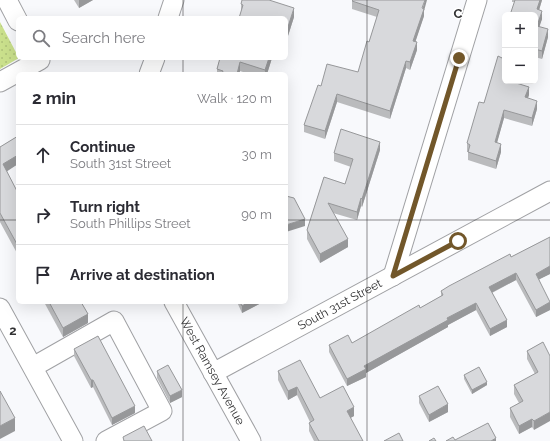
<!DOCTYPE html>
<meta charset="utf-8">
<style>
:root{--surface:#fff;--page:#f7f7f7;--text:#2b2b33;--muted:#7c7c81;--line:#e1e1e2}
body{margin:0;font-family:Raleway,sans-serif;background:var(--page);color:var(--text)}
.controls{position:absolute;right:12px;top:12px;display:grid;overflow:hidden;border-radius:6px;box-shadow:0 4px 16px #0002}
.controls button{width:36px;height:36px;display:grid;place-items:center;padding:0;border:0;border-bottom:1px solid var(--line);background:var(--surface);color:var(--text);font:20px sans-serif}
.stop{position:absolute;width:12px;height:12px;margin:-9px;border:3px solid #72572a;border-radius:50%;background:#fff}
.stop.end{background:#72572a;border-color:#fff;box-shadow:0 1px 4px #0008}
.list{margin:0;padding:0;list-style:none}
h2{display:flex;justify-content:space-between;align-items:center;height:52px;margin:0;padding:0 16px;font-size:17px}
h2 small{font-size:13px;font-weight:400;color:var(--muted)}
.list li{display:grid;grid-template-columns:26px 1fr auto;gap:12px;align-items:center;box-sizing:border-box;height:60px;padding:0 16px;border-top:1px solid var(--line)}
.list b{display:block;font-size:15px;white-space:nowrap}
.list p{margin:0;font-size:13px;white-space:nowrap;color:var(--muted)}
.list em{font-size:13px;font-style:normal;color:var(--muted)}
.icon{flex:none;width:22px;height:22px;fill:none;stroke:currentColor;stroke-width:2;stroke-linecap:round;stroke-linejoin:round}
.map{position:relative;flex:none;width:550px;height:441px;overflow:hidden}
.search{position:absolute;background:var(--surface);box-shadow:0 4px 16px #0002;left:16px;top:16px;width:272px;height:44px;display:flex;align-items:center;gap:10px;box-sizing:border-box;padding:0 14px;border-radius:6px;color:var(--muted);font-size:15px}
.panel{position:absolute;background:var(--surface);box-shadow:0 4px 16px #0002;left:16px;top:72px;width:272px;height:232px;border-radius:6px}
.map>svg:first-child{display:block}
.park{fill:url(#park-dots)}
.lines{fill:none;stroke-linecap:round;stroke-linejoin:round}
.minor-casing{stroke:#a0a1a4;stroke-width:21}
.minor{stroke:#fff;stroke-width:19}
.wall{fill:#babbbd}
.shaded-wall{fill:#97989a}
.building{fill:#d8d9dc;stroke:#97989a}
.route{stroke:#72572a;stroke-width:5}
.grid{fill:none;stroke:#333334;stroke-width:1;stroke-opacity:0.55}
.labels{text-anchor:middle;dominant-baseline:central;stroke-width:3;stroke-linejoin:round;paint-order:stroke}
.street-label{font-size:12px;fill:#333334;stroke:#fff}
.grid-label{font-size:13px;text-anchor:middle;font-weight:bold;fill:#333334;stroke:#fff;stroke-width:3;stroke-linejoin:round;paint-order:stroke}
</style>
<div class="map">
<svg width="550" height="441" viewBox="0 0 550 441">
<defs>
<pattern id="park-dots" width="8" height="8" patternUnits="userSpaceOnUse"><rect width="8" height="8" fill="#cae08c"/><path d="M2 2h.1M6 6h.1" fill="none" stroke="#aec179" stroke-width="1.8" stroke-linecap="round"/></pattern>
</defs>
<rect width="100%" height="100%" fill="#f8f9fc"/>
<!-- park -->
<path class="park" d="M0 22 19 58 0 69Z"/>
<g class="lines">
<defs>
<g id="minor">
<path d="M7 0 18 21"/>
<path d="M168 18 174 0"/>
<path d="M149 74 155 58"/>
<path d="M0 82 40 60"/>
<path d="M393 276 477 0"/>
<path id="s1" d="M174 302 251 441"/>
<path d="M0 308 73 441"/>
<path d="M33 367 114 321 162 411 106 441"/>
<path id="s2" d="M213 373 550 191"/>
</g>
</defs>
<!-- minor casing -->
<use href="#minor" class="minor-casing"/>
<!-- minor -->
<use href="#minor" class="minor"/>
</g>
<!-- wall -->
<g class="wall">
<path d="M74 0H93L79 8Z"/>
<path d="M512 0H542L539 10 542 19 539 26 548 37 542 59 535 57V15L514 2H512Z"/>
<path d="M352 1 424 11V16L415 42 417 50 410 70 406 68 390 119 337 102 325 139 304 132V125L321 86 358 72 369 42 377 17 352 9Z"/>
<path d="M241 4 294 17 287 39H286V18L241 13Z"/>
<path d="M220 58H272L267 74H249L240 71 239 74H217V69Z"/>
<path d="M502 58 505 81H516L515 83 529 95 528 98 537 109 532 126 504 118 497 142 501 152 496 169 468 160V152H467V143Z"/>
<path d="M18 136V164L6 171 18 193V255L0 222V147Z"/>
<path d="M380 150 362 207 361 206 357 220 333 213 348 247 320 263 307 239V230L324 177 345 184 351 167 334 161V153Z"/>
<path d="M550 237V274L539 279 550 310 536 317 516 280 492 293 507 327 490 336 476 310 448 325V327L366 373V377L347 386 329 352V345L352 343 420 308 441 296V291L511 257Z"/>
<path d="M44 302H81L88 323 63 337Z"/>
<path d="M237 302H263L242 313Z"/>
<path d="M543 342 534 430 532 427 519 434 510 417V408L519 403 514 394V385L535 374 527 359V351Z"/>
<path d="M74 349 135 413 112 425 93 387 91 388 74 356Z"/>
<path d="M157 371 182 397 170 403 157 378Z"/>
<path d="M278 371 320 398 354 416 350 418 363 441H314L309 431V423L310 422 297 395 288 400 278 380Z"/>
<path d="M464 375 487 385 472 394 464 379Z"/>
<path d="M419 396 448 412 429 422 419 403Z"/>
</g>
<!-- shaded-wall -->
<g class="shaded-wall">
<path d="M79 0H93L79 8Z"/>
<path d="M425 0H427L424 11V16L413 49V41Z"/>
<path d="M540 0H542L537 17V9Z"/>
<path d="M294 8V17L287 39V30Z"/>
<path d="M542 11V19L537 34V26Z"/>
<path d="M548 29V37L542 59V51Z"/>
<path d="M417 42V50L410 70V62Z"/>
<path d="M269 58H272L267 74H265V70Z"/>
<path d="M406 61V68L390 119V111Z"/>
<path d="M240 62V71L239 74H237Z"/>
<path d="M529 87V95L525 105V97Z"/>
<path d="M337 94V102L325 139V131Z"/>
<path d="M537 101V109L532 126V118Z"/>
<path d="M504 110V118L495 150V142Z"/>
<path d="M380 142V150L362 207V199Z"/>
<path d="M501 144V152L496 169V161Z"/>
<path d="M18 155V164L3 174V164Z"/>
<path d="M361 198V206L357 220V212Z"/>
<path d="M305 219V226L286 232V225Z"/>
<path d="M348 239V247L320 263V254Z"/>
<path d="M550 266V274L536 281V274Z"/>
<path d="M516 273V280L489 294V287Z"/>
<path d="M249 302H263L242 313V306Z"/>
<path d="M550 302V310L536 317V310Z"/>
<path d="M476 303V310L448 325V327L366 373V377L347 386V379L364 366 447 318Z"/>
<path d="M88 314V323L63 337V328Z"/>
<path d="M507 320V327L490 336V329Z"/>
<path d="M91 380H93V387L91 388Z"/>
<path d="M487 382V385L472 394V390Z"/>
<path d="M297 387V395L288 400V391Z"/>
<path d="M182 390V397L170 403V396Z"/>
<path d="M448 404V412L429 422V415Z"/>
<path d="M135 406V413L112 425V418Z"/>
<path d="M354 407V416L347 420V411Z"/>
<path d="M550 412V421L534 430V421Z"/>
<path d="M15 418V431L0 439V426Z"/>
<path d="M532 419V427L519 434V426Z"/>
<path d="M496 438V441H491Z"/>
</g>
<!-- building -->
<g class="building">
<path d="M242 0H269L294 8 287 30H286V18H239L243 5 241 4Z"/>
<path d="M353 0H425L422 8 424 9 413 41 417 42 410 62 406 61 390 111 337 94 325 131 304 125 318 85 321 86 327 64 358 72 367 41 369 42 379 10 352 1Z"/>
<path d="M515 0H540L537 9 542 11 537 26 548 29 542 51 535 49V15H510Z"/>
<path d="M505 50V81H513V82L529 87 525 97 537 101 532 118 504 110 495 142 501 144 496 161 468 152 470 145 467 143 479 102 484 103 498 56 502 58Z"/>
<path d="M220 58H269L265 70 240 62 237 74H222L223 71 217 69Z"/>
<path d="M341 129 380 142 362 199 361 198 357 212 328 203 348 239 320 254 307 230 324 177 345 184 353 159 334 153Z"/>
<path d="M18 136V155L3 164 18 193V246L0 213V147Z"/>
<path d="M286 196 294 198 305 219 286 225Z"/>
<path d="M550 237V266L536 274 550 302 536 310 516 273 489 287 507 320 490 329 476 303 447 318 448 320 364 366 366 369 347 379 329 345 348 335 352 343 419 305 420 308 443 295 441 291 449 286 510 254 511 257Z"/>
<path d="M49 302H81L88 314 63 328Z"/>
<path d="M240 302H249L242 306Z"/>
<path d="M98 336 135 406 112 418 93 380H91L74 349Z"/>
<path d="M543 342 550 356V412L534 421 532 419 519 426 510 408 523 401 514 385 538 372 527 351Z"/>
<path d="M300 360 320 398 343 386 354 407 347 411 363 441H319L309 423 314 420 297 387 288 391 278 371Z"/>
<path d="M168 365 182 390 170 396 157 371Z"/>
<path d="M479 367 487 382 472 390 464 375Z"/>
<path d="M438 386 448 404 429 415 419 396Z"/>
<path d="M0 391 15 418 0 426Z"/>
<path d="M488 423 496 438 491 441H446L453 437 455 440Z"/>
<path d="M144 426 152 441H124L123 437Z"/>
<path d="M399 433 403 441H384Z"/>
<path d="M434 438 436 441H429Z"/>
</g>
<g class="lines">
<!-- route -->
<path class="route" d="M458 241 393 276 459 58"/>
</g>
<!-- grid -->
<path class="grid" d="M183 0V18M367 0V441M183 58V74M0 220H18M286 220H550M183 302V441"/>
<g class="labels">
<!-- street labels -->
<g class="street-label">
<text stroke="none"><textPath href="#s2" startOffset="144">South 31st Street</textPath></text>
<text stroke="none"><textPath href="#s1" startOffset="79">West Ramsey Avenue</textPath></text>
</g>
</g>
<g class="grid-label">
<text x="458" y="18">C</text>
<text x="13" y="335">2</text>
</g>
</svg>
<div class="controls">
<button>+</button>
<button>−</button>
</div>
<div class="stop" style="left:458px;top:241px"></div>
<div class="stop end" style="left:459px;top:58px"></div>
<div class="search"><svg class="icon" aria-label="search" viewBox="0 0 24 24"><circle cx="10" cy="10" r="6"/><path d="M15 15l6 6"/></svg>Search here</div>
<section class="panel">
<h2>2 min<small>Walk · 120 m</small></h2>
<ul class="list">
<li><svg class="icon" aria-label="ahead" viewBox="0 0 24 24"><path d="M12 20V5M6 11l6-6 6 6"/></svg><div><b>Continue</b><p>South 31st Street</p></div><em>30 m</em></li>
<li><svg class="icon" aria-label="right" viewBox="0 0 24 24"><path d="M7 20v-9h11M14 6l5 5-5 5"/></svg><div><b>Turn right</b><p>South Phillips Street</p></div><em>90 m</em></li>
<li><svg class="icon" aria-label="arrive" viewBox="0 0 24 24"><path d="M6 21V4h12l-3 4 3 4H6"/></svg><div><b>Arrive at destination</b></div></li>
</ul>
</section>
</div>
